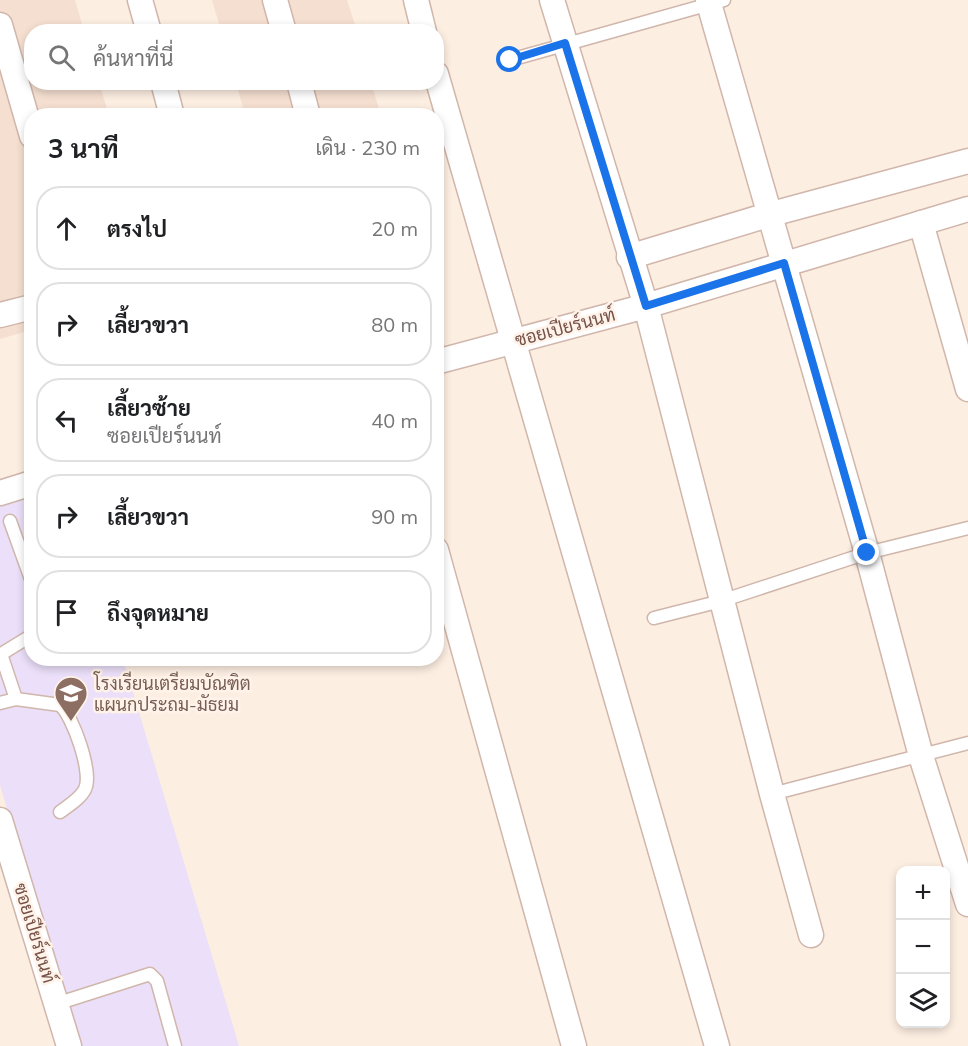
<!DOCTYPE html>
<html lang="th">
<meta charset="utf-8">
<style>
:root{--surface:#fff;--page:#f2f2f2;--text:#202124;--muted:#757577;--line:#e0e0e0}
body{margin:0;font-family:Mulish,Sarabun,sans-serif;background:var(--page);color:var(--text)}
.controls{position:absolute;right:18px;bottom:18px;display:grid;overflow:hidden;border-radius:12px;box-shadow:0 3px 9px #0003}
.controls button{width:54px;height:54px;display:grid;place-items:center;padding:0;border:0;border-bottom:2px solid var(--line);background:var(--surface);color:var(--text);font:30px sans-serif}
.stop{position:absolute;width:18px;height:18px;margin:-14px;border:4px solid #1a73e8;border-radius:50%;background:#fff}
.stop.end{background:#1a73e8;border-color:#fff;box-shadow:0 2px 6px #0008}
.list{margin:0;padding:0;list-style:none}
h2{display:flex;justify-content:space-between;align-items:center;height:78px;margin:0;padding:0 24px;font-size:26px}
h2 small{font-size:20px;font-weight:400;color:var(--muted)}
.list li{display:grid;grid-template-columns:39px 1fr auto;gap:18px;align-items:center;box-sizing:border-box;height:84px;margin:0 12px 12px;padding:0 12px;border:2px solid var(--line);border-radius:24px}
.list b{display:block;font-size:22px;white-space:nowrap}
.list p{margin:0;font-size:20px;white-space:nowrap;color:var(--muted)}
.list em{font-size:20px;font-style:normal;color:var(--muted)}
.icon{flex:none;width:33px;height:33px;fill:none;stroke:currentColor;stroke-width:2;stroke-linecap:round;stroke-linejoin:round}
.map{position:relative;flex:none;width:968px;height:1046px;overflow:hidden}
.search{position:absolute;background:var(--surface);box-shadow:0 3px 9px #0003;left:24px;top:24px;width:420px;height:66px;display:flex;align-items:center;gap:15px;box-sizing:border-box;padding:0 21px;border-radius:24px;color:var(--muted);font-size:22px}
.panel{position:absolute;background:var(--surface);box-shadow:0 3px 9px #0003;left:24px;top:108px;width:420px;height:558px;border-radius:24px}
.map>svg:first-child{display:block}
.residential{fill:#f5dfd0}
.education{fill:#ebdff9}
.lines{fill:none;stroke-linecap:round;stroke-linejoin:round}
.service-casing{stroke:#d0b6ab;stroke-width:15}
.minor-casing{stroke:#d0b6ab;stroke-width:27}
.service{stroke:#fff;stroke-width:12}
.minor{stroke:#fff;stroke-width:24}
.route{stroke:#1a73e8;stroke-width:8}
.labels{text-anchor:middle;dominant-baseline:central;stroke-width:5;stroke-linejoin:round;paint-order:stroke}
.street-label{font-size:18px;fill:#755148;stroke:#fff3e9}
.education-label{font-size:18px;fill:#785e54;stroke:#fff3e9;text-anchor:start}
</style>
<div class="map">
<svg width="968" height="1046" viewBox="0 0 968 1046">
<rect width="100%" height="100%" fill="#fdeee2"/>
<!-- residential -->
<g class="residential">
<path d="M0 0H75L84 31 32 32V82L99 83 109 115 32 116 31 330 0 339Z"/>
<path d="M212 0H347L357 31H221Z"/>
<path d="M236 83H371L381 115H245Z"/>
</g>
<!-- education -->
<path class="education" d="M31 495 32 658 123 659 239 1046H76L0 785V505Z"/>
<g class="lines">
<defs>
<g id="service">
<path d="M510 60 724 0"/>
<path d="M10 521 32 582"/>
<path d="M654 618 721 601 867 553 968 528"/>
<path d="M16 699 2 657 3 653 32 635"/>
<path d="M0 703 16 699 60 705C73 716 93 773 85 789 81 798 68 806 60 812"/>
<path d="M772 794 968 743"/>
<path d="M56 1004 150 974 157 981 175 1046"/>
</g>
<g id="minor">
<path d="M140 0 149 32"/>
<path d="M275 0 284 32"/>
<path d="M416 0 424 32"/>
<path d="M552 0 646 306 772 794 811 935"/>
<path d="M708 0 867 553 921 756 968 904"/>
<path d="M0 25 32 136"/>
<path d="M436 74 717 1046"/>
<path d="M163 82 172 116"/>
<path d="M299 82 308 116"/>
<path d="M921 223 968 389"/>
<path d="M629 257 768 215 968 161"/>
<path d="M0 315 32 307"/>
<path d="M436 362 646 306 968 209"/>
<path d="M0 493 32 483"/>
<path d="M436 550 574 1046"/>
<path d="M0 820 69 1046"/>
</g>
</defs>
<!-- service casing -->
<use href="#service" class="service-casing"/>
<!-- minor casing -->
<use href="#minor" class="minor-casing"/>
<!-- service -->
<use href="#service" class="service"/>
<!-- minor -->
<use href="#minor" class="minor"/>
</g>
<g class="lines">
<!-- route -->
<path class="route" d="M510 60 565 43 646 306 784 263 867 553"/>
</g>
<!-- icons -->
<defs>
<symbol id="school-pin" viewBox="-11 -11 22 30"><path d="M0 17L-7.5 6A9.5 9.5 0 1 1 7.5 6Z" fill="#8d6e63" stroke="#fff3e9"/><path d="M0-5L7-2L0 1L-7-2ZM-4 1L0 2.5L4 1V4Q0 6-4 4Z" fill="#fff"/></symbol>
</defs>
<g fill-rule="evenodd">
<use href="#school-pin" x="52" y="674" width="38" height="52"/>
</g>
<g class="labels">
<!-- street labels -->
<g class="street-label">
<text transform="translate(565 327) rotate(-15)">ซอยเปียร์นนท์</text>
<text transform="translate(35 933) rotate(73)">ซอยเปียร์นนท์</text>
</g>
<!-- education labels -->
<g class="education-label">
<text x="94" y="683">โรงเรียนเตรียมบัณฑิต<tspan x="94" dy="21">แผนกประถม-มัธยม</tspan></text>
</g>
</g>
</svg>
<div class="controls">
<button>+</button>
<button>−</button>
<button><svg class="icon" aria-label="layers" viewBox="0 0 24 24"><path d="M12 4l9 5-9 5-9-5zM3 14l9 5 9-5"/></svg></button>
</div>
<div class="stop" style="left:510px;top:60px"></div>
<div class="stop end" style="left:867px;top:553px"></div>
<div class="search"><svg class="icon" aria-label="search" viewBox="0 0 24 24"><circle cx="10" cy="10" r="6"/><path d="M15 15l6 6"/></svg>ค้นหาที่นี่</div>
<section class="panel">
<h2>3 นาที<small>เดิน · 230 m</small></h2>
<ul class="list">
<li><svg class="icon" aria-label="ahead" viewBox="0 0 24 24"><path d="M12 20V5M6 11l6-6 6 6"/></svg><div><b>ตรงไป</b></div><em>20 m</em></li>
<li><svg class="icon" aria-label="right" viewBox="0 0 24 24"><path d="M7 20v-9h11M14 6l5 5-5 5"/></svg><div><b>เลี้ยวขวา</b></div><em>80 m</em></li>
<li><svg class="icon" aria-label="left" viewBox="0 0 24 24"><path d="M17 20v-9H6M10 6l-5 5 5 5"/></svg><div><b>เลี้ยวซ้าย</b><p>ซอยเปียร์นนท์</p></div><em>40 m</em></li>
<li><svg class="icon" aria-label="right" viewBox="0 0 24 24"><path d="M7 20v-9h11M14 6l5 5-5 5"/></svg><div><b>เลี้ยวขวา</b></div><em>90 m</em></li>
<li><svg class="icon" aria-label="arrive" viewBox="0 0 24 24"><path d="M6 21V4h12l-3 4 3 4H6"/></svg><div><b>ถึงจุดหมาย</b></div></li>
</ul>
</section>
</div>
